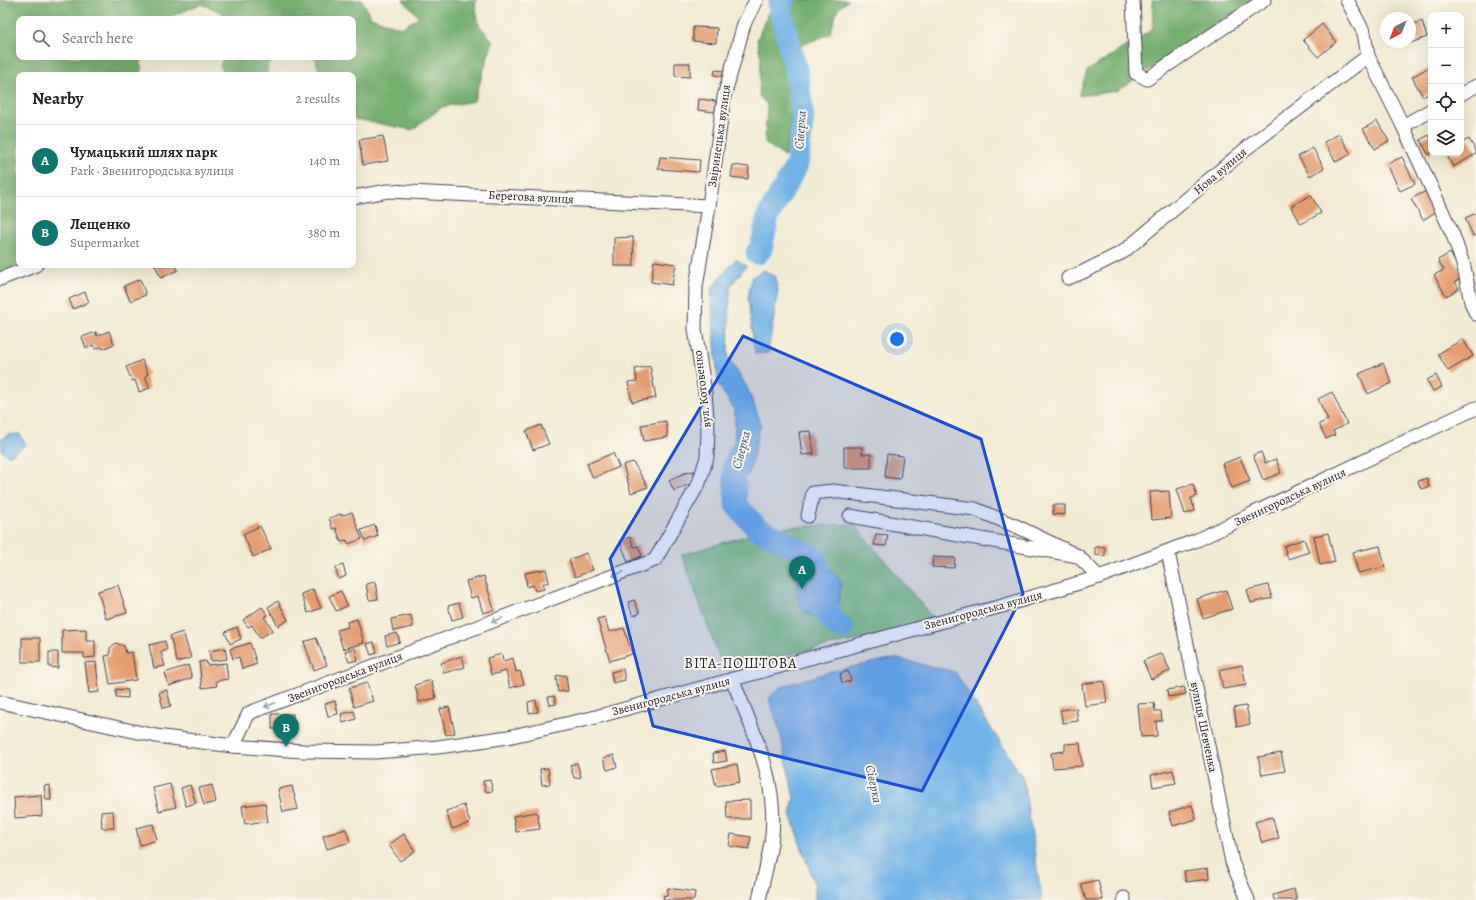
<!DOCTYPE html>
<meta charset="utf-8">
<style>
:root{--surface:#fff;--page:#f6f6f6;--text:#222;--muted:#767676;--line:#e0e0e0;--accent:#0f766e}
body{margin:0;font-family:Alegreya,serif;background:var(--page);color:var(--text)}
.controls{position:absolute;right:12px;top:12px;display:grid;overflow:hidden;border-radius:8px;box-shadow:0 4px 16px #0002}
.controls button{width:36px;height:36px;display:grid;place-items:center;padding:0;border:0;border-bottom:1px solid var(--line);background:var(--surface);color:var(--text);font:20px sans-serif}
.compass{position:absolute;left:1380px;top:12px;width:36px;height:36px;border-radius:50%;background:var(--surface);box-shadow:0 4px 16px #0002;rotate:222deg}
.you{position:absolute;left:897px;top:339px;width:14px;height:14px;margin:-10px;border:3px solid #fff;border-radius:50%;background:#1a73e8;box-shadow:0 0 0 6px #1a73e833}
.badge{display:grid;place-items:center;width:26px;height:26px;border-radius:50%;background:var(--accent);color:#fff;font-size:13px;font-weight:700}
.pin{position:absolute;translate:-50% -33px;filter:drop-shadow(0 1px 2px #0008)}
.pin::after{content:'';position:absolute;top:21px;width:14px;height:12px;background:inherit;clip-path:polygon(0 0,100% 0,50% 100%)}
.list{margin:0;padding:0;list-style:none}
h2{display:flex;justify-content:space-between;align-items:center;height:52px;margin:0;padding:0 16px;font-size:17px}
h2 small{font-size:13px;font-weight:400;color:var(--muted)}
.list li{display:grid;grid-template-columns:26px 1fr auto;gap:12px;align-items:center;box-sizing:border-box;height:72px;padding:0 16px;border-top:1px solid var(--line)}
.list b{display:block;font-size:15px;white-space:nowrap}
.list p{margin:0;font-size:13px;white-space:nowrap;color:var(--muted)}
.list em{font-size:13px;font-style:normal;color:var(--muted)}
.icon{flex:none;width:22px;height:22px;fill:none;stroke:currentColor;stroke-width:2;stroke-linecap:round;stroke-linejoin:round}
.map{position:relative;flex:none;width:1476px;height:900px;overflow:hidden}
.search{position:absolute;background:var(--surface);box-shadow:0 4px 16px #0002;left:16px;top:16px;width:340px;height:44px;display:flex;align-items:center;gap:10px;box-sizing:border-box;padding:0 14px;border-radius:8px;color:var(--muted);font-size:15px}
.panel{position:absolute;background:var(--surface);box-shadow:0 4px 16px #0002;left:16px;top:72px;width:340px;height:196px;border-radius:8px}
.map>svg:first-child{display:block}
.green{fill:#91cb7f;stroke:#5a765d}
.forest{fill:#74af6e;stroke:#4b6854}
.water{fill:#71b3e6;stroke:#4a6a90}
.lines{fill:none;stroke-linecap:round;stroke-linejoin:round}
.river{stroke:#71b3e6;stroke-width:23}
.building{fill:#e59c6e}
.minor-casing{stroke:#414052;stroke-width:15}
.minor{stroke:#fff;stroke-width:13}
.oneway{stroke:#9c9ca7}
.marked{fill:#1d4ed8;fill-opacity:0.2;stroke:#1d4ed8;stroke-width:3;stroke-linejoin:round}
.labels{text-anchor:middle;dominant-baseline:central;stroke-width:4;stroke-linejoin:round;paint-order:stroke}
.street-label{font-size:12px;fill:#22223b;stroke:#fbf7ec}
.water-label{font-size:13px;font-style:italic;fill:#3e5577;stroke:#fbf7ec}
.quarter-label{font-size:14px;letter-spacing:1px;fill:#22223b;stroke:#fbf7ec}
</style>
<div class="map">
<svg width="1476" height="900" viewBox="0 0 1476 900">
<rect width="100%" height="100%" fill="#fbf7ec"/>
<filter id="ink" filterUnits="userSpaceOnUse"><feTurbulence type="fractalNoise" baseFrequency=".025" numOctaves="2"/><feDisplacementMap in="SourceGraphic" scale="8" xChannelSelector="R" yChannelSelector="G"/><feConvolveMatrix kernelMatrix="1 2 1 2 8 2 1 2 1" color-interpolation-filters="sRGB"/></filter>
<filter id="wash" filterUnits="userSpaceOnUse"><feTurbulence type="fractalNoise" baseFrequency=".012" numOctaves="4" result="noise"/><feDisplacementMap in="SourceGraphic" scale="16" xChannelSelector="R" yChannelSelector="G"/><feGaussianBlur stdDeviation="0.9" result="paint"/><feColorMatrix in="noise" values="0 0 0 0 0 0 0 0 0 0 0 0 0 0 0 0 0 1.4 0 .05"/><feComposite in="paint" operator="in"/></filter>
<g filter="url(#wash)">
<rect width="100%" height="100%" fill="#f2ebd3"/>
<!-- green -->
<path class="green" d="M854 524 937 623 920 627 723 668 682 555 772 528Z"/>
<!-- forest -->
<g class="forest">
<path d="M0 0H362L371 17 401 28 419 17 403 0H477L475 2 479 25 493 41 474 101 442 107 412 130 355 119 353 118V75H320L315 57H353V19H292L291 17 287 19H226L222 12 201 4 172 16 168 19H19V57H141L142 75H19V265L0 279Z"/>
<path d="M776 0H849L838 9 830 34 802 45 785 69 793 110 785 157 765 143 767 105 759 96 761 58 757 40 769 10Z"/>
<path d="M1152 0H1253L1117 91 1079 96 1087 71 1153 29Z"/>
<path d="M223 57H269L267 74 268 75H225L220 65Z"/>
</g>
<!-- water -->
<g class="water">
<path d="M736 259 746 266 730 287 728 357 747 387 761 423 749 474 733 487 724 484 727 457 734 453 735 411 718 384 711 289Z"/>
<path d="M764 270 776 277 778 291 768 353 755 354 748 298 752 277Z"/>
<path d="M20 434 26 445 9 456 2 451 1 439 8 435Z"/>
<path d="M815 558 824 563 837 576 841 585 837 610 832 615 822 621 803 611 796 592 800 571Z"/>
<path d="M895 658 955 672 1023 778 1042 900H815V886L790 814 794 798 780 732 769 698 780 687 833 671Z"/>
</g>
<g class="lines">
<!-- river -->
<g class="river">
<path d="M757 253 761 249 768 216 797 165 803 117 797 74 779 5 783 0"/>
<path d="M739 454 734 467 736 505 758 529 777 538 815 558 829 616 836 625 842 628"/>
</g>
</g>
<g id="blocks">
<!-- building -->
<g class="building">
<path d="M1422 21 1427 37 1405 45 1404 42H1410V25Z"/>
<path d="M1322 24 1336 42 1318 57 1303 40Z"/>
<path d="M693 27 717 28 716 43 693 41Z"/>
<path d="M675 63H690V77L675 76Z"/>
<path d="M1431 66V92L1423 97 1412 77Z"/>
<path d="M715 70 725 71V77L714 75Z"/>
<path d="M699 99 716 101 715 112 698 110Z"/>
<path d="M1377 121 1389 141 1375 149 1363 129Z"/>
<path d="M1339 134 1351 154 1336 162 1324 142Z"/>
<path d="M1429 135 1431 139V154L1429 155 1420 140Z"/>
<path d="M383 136 388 161 363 165 359 140Z"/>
<path d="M1469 139 1476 151V154L1453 167 1446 153H1461V143Z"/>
<path d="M1313 148 1324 168 1310 176 1298 156Z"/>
<path d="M660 157 700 160 699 172 658 169Z"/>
<path d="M1402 157 1415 184 1400 191 1387 164Z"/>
<path d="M733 165 749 167 748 179 731 177Z"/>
<path d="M1426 191 1437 211 1423 220 1411 199Z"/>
<path d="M1311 195 1321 213 1301 224 1291 206Z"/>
<path d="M1476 213V234L1473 236 1465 218Z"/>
<path d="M633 237 634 266H614V238Z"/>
<path d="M1450 253 1464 277 1455 282 1459 289 1446 296 1434 275 1444 270 1438 260Z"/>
<path d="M654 261 676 264 672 285 651 282Z"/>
<path d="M155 265H175L178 270 161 278Z"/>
<path d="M140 279 146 295 130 301 124 286Z"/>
<path d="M85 292 89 302 73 309 69 299Z"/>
<path d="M109 331 114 344 103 349 102 347 95 349 93 345 86 348 82 337 96 332 97 336Z"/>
<path d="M1463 339 1473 356 1448 371 1438 354Z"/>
<path d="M142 360 148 374 145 376 150 388 139 392 135 380 132 381 126 367Z"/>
<path d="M1383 363 1392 383 1368 394 1359 374Z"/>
<path d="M650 366 656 398 632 402 628 382 637 381 635 369Z"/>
<path d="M1436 375 1442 387 1433 391 1427 380Z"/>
<path d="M1332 392 1347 424 1333 431 1335 435 1326 439 1319 424 1328 420 1318 399Z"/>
<path d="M666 421 668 437 644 441 641 425Z"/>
<path d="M541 425 549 444 533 450 526 431Z"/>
<path d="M811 431 814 454 802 455 799 432Z"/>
<path d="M844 447H862V454H871V468H844Z"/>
<path d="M1261 452 1265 463 1276 459 1281 473 1263 480 1253 455Z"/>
<path d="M613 453 619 467 593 478 587 464Z"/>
<path d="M887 454 903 456 900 479 885 477Z"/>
<path d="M1240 457 1250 481 1232 488 1222 464Z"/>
<path d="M633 462 648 487 631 493 623 465Z"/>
<path d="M695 471 690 484 674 491 669 480 685 473Z"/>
<path d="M1427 478 1429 487 1421 489 1418 481Z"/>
<path d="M1193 484 1197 496 1191 498 1195 511 1185 514 1177 489Z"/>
<path d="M1169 491 1171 518 1152 520 1150 492Z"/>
<path d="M1053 505H1065V515L1053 514Z"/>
<path d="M352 512 362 539 348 544 347 540 341 542 336 528 333 529 329 518 341 514V516Z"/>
<path d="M375 525 378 536 365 541 361 530Z"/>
<path d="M260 526 271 549 253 557 243 534Z"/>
<path d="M1328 533 1335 562 1320 565 1314 536Z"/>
<path d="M876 534 888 535 886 546 874 545Z"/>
<path d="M630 537 634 547 638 546 642 556 628 562 620 541Z"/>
<path d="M1304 539 1309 552 1288 559 1284 546Z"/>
<path d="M1380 546 1385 567 1358 573 1353 552Z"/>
<path d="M1095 547H1105V556L1095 555Z"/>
<path d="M586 553 593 570 575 577 569 560Z"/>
<path d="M933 557 955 558 954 568 932 567Z"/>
<path d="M343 565 346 576 339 579 335 568Z"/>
<path d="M546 569 549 582 542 584 544 589 535 591 533 585 527 587 525 573Z"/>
<path d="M484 576 494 610 483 613 478 596 471 598 466 581Z"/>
<path d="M375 582 378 599 369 600 366 584Z"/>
<path d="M118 585 127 613 106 619 98 591Z"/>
<path d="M1268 585 1272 598 1251 603 1247 590Z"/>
<path d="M313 589 321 608 308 613 301 594Z"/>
<path d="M1226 590 1232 609 1203 618 1197 599Z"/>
<path d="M341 591 347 606 336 611 329 596Z"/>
<path d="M634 600 640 613 633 616 628 602Z"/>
<path d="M278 601 288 620 278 626 268 607Z"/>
<path d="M459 603 463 617 452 620 448 606Z"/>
<path d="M262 607 268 615 264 617 273 630 260 638 252 625 248 627 243 620Z"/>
<path d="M411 615 413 627 393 631 391 619Z"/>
<path d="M605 617 609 632 624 628 632 654 610 661 597 619Z"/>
<path d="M357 619 364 643 343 649 337 630 348 627 347 622Z"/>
<path d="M237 627 241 639 230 644 225 632Z"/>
<path d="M86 629V641H95V657L84 658V653H62V630Z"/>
<path d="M183 632 191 658 177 662 170 636Z"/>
<path d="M397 633 400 642 387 646 385 636Z"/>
<rect x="22" y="638" width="18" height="24"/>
<path d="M316 638 327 665 314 670 304 642Z"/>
<path d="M165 641 167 650 161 652 165 666 154 668 149 645Z"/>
<path d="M374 642 377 653 371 655 367 644Z"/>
<path d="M116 643 124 646 126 653 132 652 136 680 110 684 105 656 110 655V648Z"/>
<path d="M250 643 257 664 242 669 239 657 233 659 230 649Z"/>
<path d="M225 648 227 659 211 661 209 651Z"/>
<path d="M355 648 358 660 349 662 345 651Z"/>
<path d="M49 652H58V668L49 667Z"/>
<path d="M1162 653 1170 671 1151 679 1143 661Z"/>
<path d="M502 654 503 661 513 658 516 672 520 671 524 684 510 688 506 671 491 675 487 658Z"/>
<path d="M462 656 465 667 444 673 441 663Z"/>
<path d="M206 661 207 665 226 663 228 679 216 681 217 686 202 688 199 662Z"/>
<path d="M96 662 99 692 89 693 85 663Z"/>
<path d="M188 665 192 678 169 686 165 673Z"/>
<path d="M1242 665 1246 685 1223 689 1219 670Z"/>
<path d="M623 669 625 680 613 683 611 672Z"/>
<path d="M848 671 851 681 842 683 840 674Z"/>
<path d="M566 675 568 691 558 692 556 676Z"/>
<path d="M431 680 436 698 419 702 415 685Z"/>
<path d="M1104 681 1107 703 1085 706 1082 684Z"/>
<path d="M367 683 373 701 354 707 349 688Z"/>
<path d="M1184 687 1186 694 1168 697 1167 690Z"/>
<path d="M116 689 128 690V698L116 697Z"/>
<path d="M167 690 171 706 163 708 159 692Z"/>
<path d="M554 696 556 704 550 705 548 697Z"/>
<path d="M536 700 538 712 529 713 528 702Z"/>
<path d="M335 701 338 714 328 716 325 704Z"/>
<path d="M1154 703 1155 711H1161L1162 721H1156L1157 736 1141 737 1138 704Z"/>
<path d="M1246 706 1250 724 1237 727 1234 708Z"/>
<path d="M449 707 455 733 446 735 440 709Z"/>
<path d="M1076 708 1078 721 1063 723 1060 710Z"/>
<path d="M354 711 356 719 343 723 341 714Z"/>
<rect x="272" y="714" width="21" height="15"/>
<path d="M1080 743 1082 766 1053 768 1051 753 1065 751V744Z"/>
<path d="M725 751 727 761 714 763 713 753Z"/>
<path d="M1281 753 1285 771 1262 775 1258 757Z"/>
<path d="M614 755 617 767 607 770 603 758Z"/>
<path d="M577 763 581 777 574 778 570 765Z"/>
<path d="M737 764 740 782 716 786 712 769Z"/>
<path d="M548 768 550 784 542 785 540 769Z"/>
<path d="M1173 770 1176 783 1153 787 1151 775Z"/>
<path d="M490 780 493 791 486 792 483 781Z"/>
<path d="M170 784 176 807 159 811 153 788Z"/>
<path d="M50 785 51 800H46L44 786Z"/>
<path d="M190 785 196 803 186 806 181 788Z"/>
<path d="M212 785 216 802 204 805 199 788Z"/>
<path d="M292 786 298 809 283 812 278 789Z"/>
<path d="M41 795 42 816 15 818 14 797Z"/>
<path d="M750 800V819H727L726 801Z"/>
<path d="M265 803 268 821 245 824 242 806Z"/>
<path d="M464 805 470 823 452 829 446 811Z"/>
<path d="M1192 805 1196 819 1173 826 1169 812Z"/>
<path d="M113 811 114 828H102L101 812Z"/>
<path d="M537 812 540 829 516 832 513 816Z"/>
<path d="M1272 817 1279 838 1262 843 1255 822Z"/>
<path d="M153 824 157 840 140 845 136 828Z"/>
<path d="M346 829 350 842 327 849 323 836Z"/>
<path d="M404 834 415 851 400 861 389 845Z"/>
<path d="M731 834 751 837 749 849 729 846Z"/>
<path d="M1208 868 1209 879 1186 882 1184 871Z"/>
<path d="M1098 880 1103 900H1086L1081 884Z"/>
<path d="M668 888 695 892 694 900H663L664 895 667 896Z"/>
<path d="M1294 889 1297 900H1274L1273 895Z"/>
</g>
</g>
</g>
<g filter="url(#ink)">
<use href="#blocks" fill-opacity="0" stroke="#414052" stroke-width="1"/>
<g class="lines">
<defs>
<g id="minor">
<path d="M1133 0 1136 73 1147 79 1264 0"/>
<path d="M1347 0 1364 33 1368 56 1403 126 1453 235 1464 267 1471 302 1476 314"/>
<path d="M1461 94 1476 86"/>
<path d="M1403 126 1431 110"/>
<path d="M353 197 388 191 709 206"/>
<path d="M1068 278 1083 272 1123 252 1248 147 1368 56"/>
<path d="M0 279 36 265"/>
<path d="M808 516 813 493 833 491 975 509 1018 527 1078 556"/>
<path d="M850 516 1078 556 1099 577"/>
<path d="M1168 552 1232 862 1248 900"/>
<path d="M732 679C754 732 780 785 771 843 768 862 763 881 759 900"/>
<path d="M0 702 156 736 233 746 303 751 375 752 438 747 508 737 592 718 937 623 1002 606 1099 577 1197 540 1476 408"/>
<path d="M233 746 249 713 655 560 699 483 707 457 708 429 705 393 695 329 696 287 709 206 724 97 744 24 756 0"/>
<path d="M1124 898V900"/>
</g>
</defs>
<!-- minor casing -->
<use href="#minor" class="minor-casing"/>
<!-- minor -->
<use href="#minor" class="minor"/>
</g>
<!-- one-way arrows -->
<defs><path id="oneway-shaft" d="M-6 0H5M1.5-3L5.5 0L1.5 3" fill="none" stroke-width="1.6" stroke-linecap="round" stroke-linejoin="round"/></defs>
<g class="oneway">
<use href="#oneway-shaft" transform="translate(618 574) rotate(159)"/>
<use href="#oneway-shaft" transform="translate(497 620) rotate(159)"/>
<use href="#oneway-shaft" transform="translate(270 705) rotate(159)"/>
</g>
</g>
<!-- marked area -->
<path class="marked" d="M743 336 981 439 1023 594 922 791 653 726 610 559Z"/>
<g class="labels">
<!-- street labels -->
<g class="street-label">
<text transform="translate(719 136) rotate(-82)">Звіринецька вулиця</text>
<text transform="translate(1220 171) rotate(-40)">Нова вулиця</text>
<text transform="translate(531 197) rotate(3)">Берегова вулиця</text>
<text transform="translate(702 389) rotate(-97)">вул. Котовенко</text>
<text transform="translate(1290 497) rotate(-25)">Звенигородська вулиця</text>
<text transform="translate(983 610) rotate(-15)">Звенигородська вулиця</text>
<text transform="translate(345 677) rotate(-21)">Звенигородська вулиця</text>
<text transform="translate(671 696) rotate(-15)">Звенигородська вулиця</text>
<text transform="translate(1204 727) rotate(78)">вулиця Шевченка</text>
</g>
<!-- water labels -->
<g class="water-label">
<text transform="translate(800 130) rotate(-86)">Сіверка</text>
<text transform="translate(741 450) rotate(-75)">Сіверка</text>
<text transform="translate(874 784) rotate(78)">Сіверка</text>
</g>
<!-- quarter labels -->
<g class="quarter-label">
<text x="741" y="663">ВІТА-ПОШТОВА</text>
</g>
</g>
</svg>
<div class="controls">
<button>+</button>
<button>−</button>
<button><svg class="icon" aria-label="locate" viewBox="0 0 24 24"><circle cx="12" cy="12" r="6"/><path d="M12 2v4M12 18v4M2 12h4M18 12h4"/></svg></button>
<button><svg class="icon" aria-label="layers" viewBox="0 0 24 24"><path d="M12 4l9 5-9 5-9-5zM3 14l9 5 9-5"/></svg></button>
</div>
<svg class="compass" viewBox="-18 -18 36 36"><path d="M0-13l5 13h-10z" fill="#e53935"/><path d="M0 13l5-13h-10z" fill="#767676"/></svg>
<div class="you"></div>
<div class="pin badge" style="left:802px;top:589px">A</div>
<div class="pin badge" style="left:286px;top:747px">B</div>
<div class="search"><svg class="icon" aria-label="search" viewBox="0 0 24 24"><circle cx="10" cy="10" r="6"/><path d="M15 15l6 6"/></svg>Search here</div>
<section class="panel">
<h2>Nearby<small>2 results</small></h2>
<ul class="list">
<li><span class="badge">A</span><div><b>Чумацький шлях парк</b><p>Park · Звенигородська вулиця</p></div><em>140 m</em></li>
<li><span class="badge">B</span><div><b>Лещенко</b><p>Supermarket</p></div><em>380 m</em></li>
</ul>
</section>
</div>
